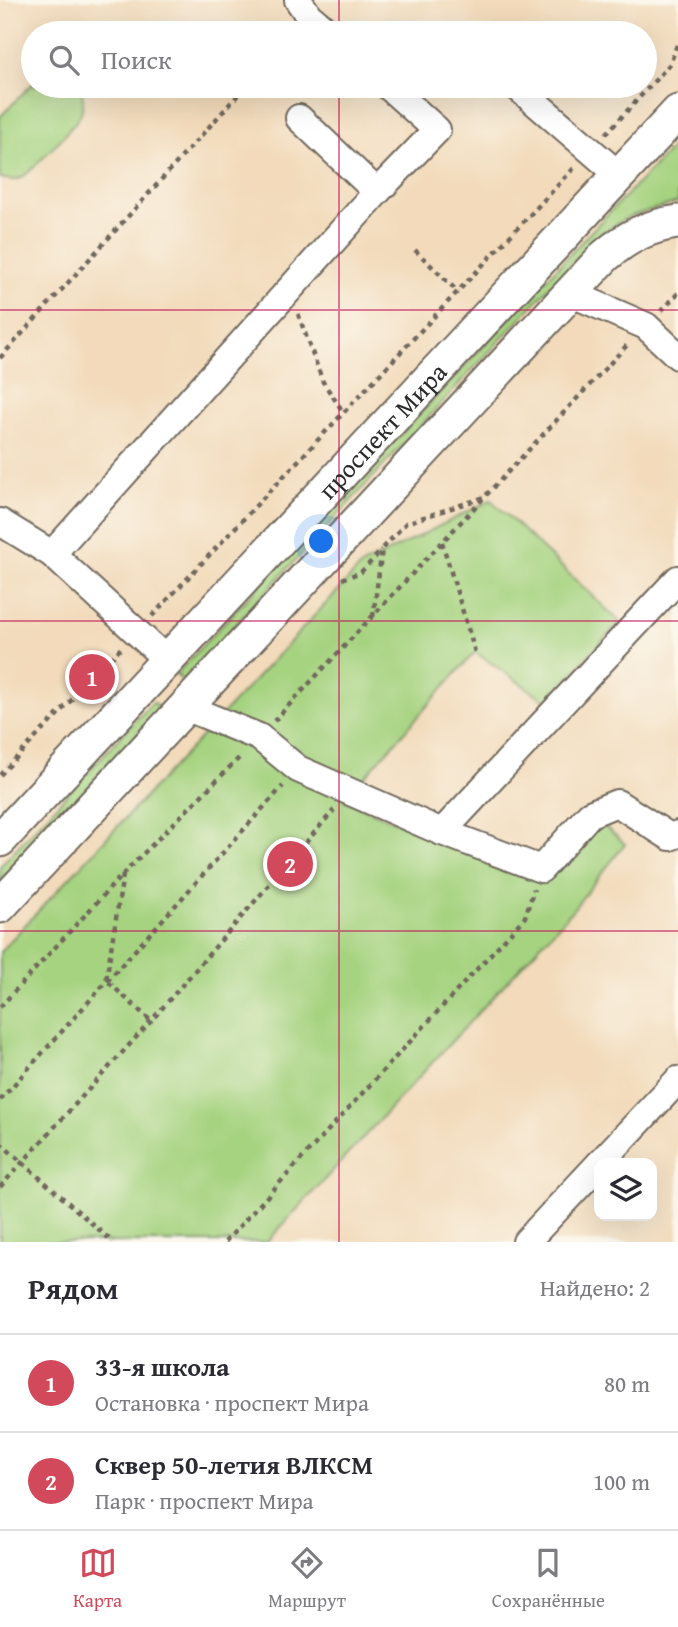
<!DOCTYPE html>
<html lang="ru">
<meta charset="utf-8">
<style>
:root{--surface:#fff;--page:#f2f2f3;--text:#2b2b33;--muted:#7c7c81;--line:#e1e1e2;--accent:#d1495b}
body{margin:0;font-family:"Gentium Book Plus",serif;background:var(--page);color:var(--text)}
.controls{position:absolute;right:21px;bottom:21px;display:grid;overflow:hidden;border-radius:14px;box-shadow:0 7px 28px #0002}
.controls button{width:63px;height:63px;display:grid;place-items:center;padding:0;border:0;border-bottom:2px solid var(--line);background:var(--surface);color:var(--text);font:35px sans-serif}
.you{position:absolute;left:322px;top:542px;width:24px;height:24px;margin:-18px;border:5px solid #fff;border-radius:50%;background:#1a73e8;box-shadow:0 0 0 10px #1a73e833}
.badge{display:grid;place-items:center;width:46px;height:46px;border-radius:50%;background:var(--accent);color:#fff;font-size:23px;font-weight:700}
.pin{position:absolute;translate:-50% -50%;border:4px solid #fff;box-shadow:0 2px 7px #0006}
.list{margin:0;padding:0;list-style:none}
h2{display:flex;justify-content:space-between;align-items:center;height:91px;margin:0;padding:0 28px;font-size:30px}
h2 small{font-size:23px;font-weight:400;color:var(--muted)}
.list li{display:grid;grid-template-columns:46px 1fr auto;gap:21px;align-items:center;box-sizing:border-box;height:98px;padding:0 28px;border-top:2px solid var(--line)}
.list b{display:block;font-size:26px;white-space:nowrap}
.list p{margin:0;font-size:23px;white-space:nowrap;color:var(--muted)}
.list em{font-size:23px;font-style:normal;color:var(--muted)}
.icon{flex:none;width:38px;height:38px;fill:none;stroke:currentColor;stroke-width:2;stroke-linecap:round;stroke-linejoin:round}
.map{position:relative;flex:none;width:678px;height:1242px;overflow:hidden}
.search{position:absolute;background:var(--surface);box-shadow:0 7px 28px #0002;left:21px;right:21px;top:21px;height:77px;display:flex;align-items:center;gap:18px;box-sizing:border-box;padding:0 24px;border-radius:38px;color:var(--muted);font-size:26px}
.sheet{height:287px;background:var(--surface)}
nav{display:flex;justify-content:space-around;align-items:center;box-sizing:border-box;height:98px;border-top:2px solid var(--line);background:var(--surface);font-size:19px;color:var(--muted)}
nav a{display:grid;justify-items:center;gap:4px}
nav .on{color:var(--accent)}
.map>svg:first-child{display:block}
.green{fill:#a6d380;stroke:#687f56;stroke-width:2}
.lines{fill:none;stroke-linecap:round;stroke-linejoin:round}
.minor-casing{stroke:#71685d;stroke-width:30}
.major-casing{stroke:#71685d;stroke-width:37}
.path{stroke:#71685d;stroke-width:4.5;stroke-dasharray:5 5;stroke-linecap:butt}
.minor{stroke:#fff;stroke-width:26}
.major{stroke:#fff;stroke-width:33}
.grid{fill:none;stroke:#c2185b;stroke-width:2;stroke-opacity:0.55}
.labels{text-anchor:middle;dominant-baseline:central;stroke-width:7;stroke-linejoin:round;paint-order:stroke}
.street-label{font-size:26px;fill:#2b2b2b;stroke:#fbf7ec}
</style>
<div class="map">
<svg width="678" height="1242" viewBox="0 0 678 1242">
<rect width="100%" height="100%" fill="#fbf7ec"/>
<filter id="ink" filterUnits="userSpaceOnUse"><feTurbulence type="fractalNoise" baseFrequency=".0143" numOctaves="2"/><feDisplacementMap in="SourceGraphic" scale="14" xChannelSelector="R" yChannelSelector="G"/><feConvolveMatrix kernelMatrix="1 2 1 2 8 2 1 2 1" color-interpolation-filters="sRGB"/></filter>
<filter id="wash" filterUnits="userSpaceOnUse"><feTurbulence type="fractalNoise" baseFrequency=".00686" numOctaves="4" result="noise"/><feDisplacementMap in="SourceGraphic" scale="28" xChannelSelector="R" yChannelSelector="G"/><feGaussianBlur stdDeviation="1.57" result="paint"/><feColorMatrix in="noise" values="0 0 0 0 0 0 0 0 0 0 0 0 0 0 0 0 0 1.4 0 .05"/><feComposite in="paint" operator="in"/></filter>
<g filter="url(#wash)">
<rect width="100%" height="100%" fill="#f2daba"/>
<!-- green -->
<g class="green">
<path d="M33 83V86H78C85 94 84 108 79 117 74 126 29 174 21 178 13 181 9 180 0 178V117Z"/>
<path d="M678 142V202L628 217 598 235 183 681 176 674 600 222Z"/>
<path d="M491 500 620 622 546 701 475 652 344 800 544 884 601 823 625 844 570 913 267 1242H0V952L362 565Z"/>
<path d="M153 702 161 709 0 881V866Z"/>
</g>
</g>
<g filter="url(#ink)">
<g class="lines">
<defs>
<g id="minor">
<path d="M298 0 309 16 329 33"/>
<path d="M516 86 619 175"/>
<path d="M299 118 377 192"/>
<path d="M570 293 646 326 678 356"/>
<path d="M0 522 52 554 168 661"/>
<path d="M52 554 377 192 437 130 388 86"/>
<path d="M185 707 259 737 298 769 442 832 541 869 590 814 617 803 670 837 678 834"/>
<path d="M442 832 678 579"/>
<path d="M600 1163 678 1080"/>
<path d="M526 1242 599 1164"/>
</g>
<g id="major">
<path id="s1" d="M0 840 678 112"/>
<path d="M0 906 605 256C627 237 648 226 678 222"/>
</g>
</defs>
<!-- minor casing -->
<use href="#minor" class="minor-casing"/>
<!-- major casing -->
<use href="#major" class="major-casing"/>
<!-- path -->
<g class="path">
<path d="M606 134 670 64 678 42"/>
<path d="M415 250 458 292"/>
<path d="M661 311 678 293"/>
<path d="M298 314 323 382 344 413"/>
<path d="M0 358 246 86"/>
<path d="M442 542 475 652"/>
<path d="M342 579 361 572 382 550"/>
<path d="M152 616 576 166"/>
<path d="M373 617 382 549 406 523 485 497"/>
<path d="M274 721 630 342"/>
<path d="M0 775 122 647"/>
<path d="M123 875 106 980 151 1021"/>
<path d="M0 1007 123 874 242 755"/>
<path d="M0 1100 283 786"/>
<path d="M0 1143 113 1242"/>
<path d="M0 1187 151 1021 334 810"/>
<path d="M225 1242 525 917 534 889"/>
</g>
<!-- minor -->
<use href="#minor" class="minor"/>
<!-- major -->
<use href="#major" class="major"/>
</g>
</g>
<!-- grid -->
<path class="grid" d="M339 0V33M339 86V1242M0 310H678M0 621H678M0 931H678"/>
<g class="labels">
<!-- street labels -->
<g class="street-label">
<text stroke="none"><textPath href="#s1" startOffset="560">проспект Мира</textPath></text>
</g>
</g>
</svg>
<div class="controls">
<button><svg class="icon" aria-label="layers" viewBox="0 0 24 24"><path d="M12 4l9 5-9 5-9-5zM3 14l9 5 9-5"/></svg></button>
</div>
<div class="you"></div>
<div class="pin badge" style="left:92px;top:677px">1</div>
<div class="pin badge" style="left:290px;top:864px">2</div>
<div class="search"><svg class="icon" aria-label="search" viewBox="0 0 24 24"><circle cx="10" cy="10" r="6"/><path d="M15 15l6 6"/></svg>Поиск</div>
</div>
<section class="sheet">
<h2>Рядом<small>Найдено: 2</small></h2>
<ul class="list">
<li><span class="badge">1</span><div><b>33-я школа</b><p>Остановка · проспект Мира</p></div><em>80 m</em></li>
<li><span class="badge">2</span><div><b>Сквер 50-летия ВЛКСМ</b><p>Парк · проспект Мира</p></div><em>100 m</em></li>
</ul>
</section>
<nav>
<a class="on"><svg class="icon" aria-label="map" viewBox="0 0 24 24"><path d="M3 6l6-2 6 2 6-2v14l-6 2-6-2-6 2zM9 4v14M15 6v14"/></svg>Карта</a>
<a><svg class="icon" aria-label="directions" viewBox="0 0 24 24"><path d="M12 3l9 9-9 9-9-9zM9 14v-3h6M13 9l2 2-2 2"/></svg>Маршрут</a>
<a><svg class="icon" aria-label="saved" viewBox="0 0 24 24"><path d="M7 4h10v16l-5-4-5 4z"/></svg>Сохранённые</a>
</nav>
